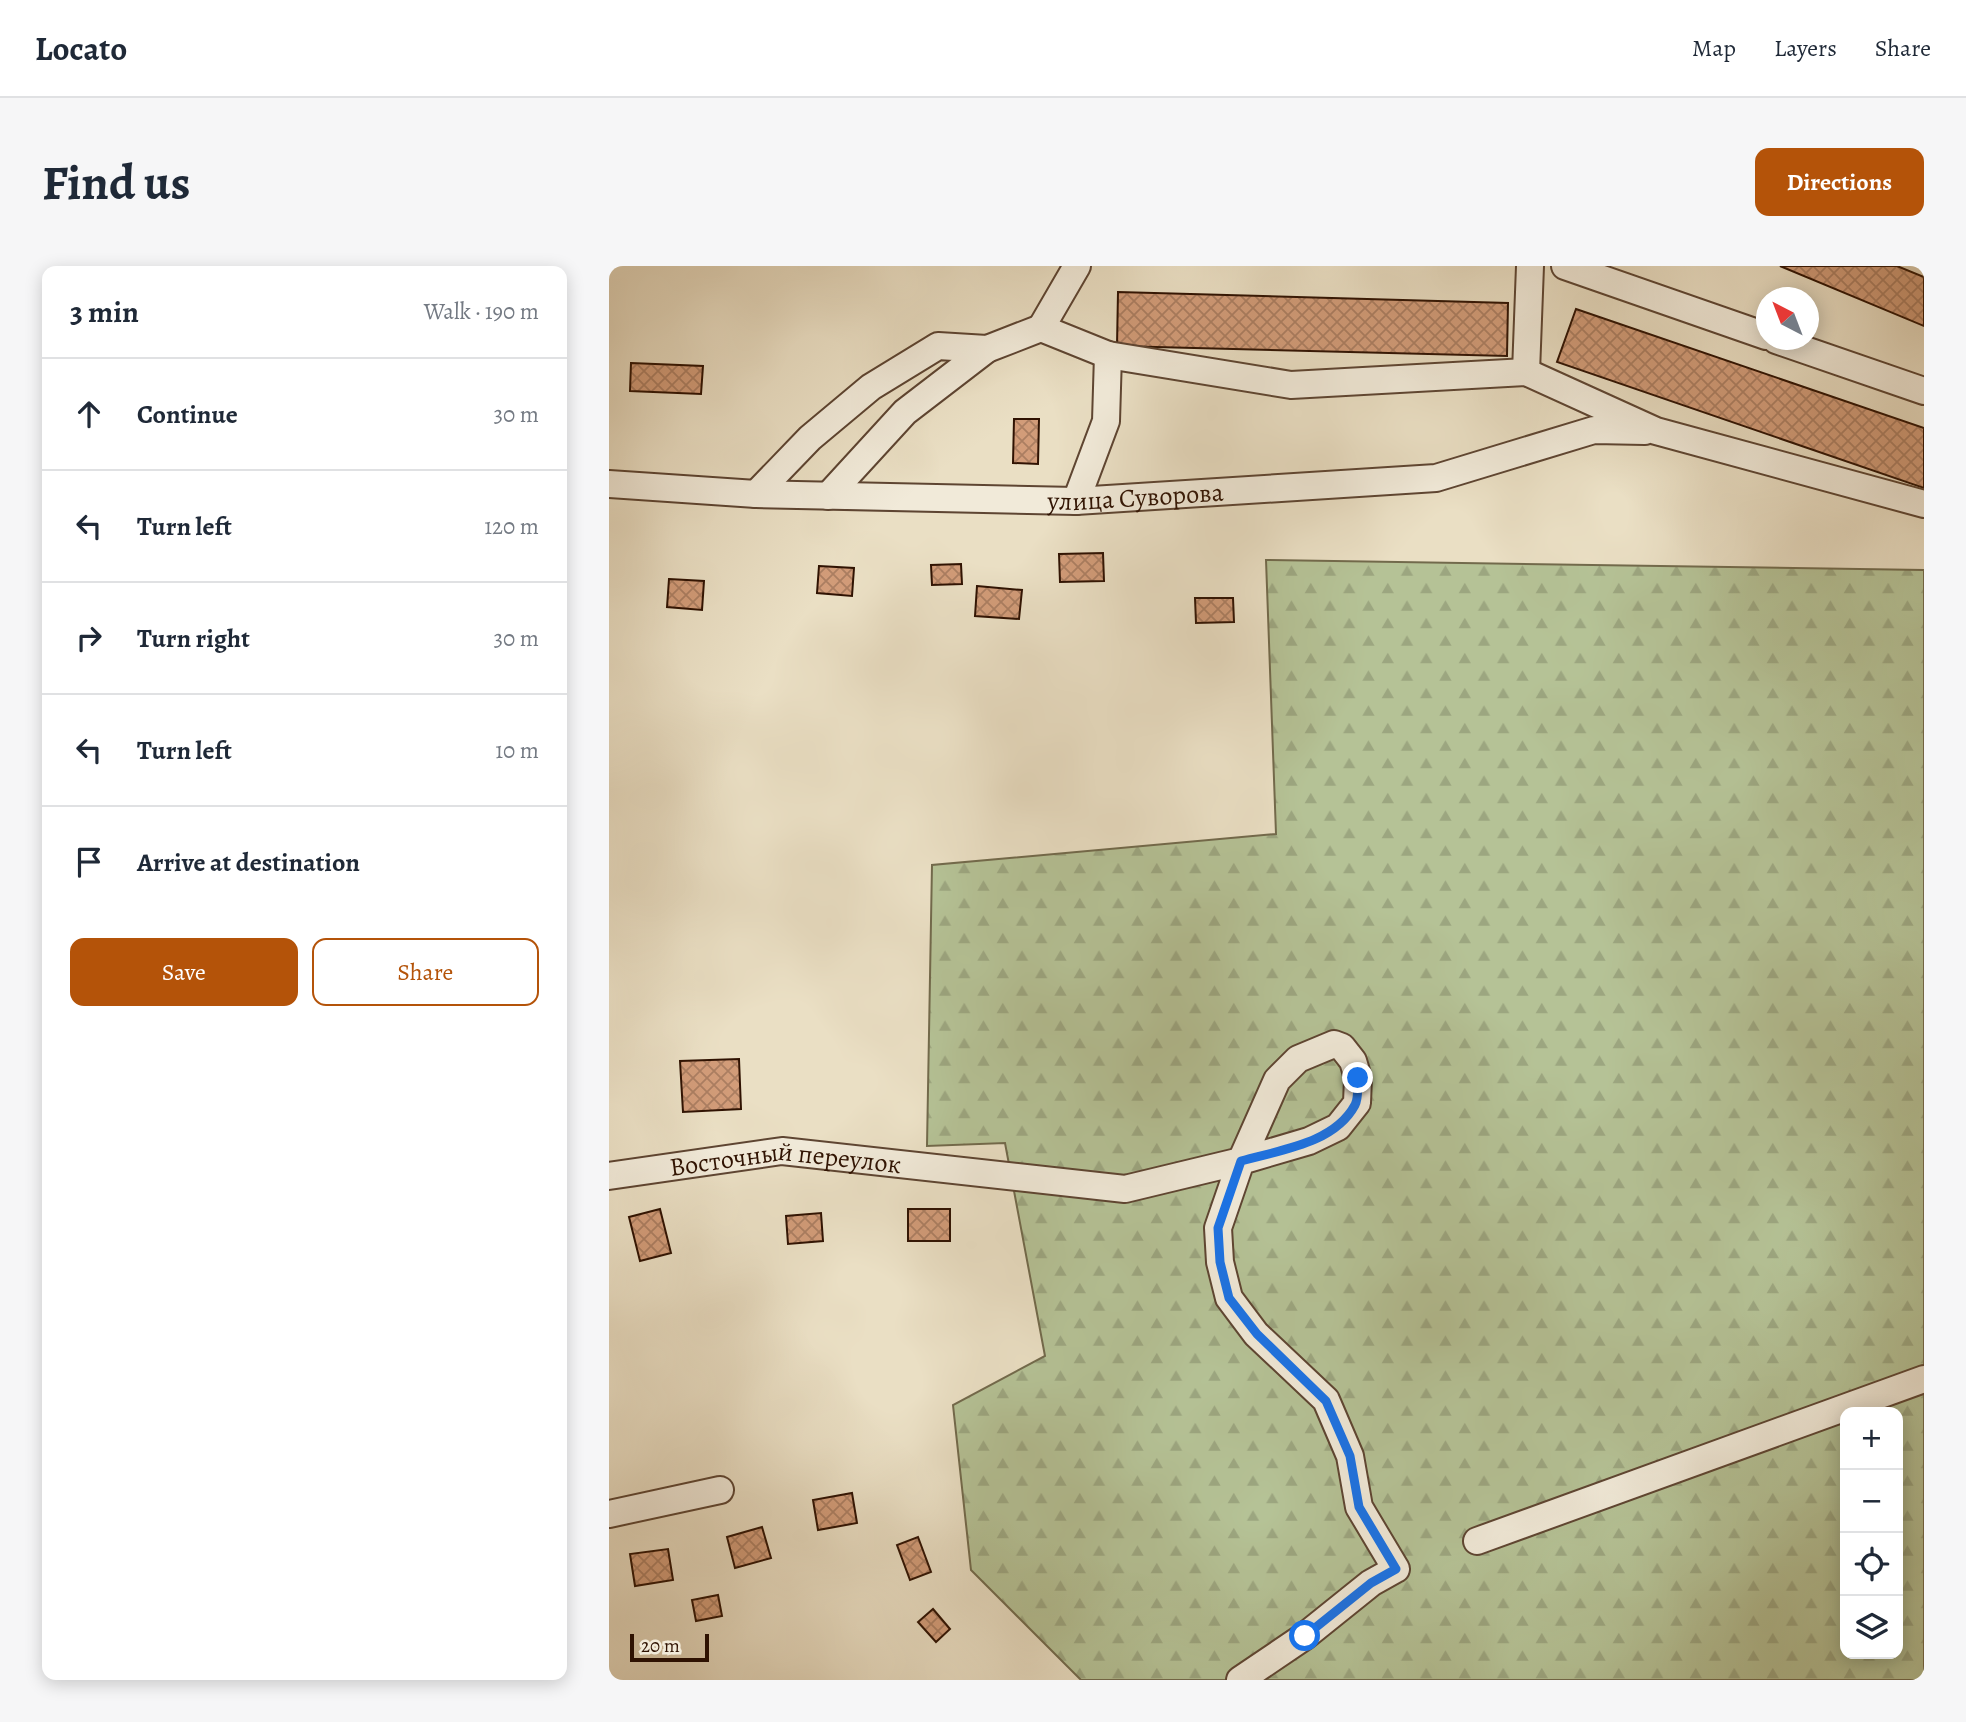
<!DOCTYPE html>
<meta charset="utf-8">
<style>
:root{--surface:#fff;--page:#f6f6f7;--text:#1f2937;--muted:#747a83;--line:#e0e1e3;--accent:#b45309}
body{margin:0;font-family:Alegreya,serif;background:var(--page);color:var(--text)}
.controls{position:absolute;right:21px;bottom:21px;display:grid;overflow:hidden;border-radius:14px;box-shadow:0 4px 18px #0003}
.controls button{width:63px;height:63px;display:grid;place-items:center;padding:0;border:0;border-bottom:2px solid var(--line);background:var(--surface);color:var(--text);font:35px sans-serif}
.compass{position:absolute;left:1147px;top:21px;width:63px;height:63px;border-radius:50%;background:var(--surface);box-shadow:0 4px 18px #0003;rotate:318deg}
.scale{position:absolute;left:21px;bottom:18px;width:79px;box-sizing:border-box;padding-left:7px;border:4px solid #2f1202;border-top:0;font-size:19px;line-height:24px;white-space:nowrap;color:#2f1202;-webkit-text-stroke:5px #f1ead9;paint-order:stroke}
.stop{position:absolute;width:21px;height:21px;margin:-16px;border:5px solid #1a73e8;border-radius:50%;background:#fff}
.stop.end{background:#1a73e8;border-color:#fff;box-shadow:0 2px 7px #0008}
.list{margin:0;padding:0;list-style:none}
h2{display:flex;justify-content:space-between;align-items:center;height:91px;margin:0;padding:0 28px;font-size:30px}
h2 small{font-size:23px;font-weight:400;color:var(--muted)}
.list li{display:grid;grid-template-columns:46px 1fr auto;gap:21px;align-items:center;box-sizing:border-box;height:112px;padding:0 28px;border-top:2px solid var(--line)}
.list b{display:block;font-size:26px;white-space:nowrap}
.list em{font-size:23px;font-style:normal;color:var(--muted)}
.actions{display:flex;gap:14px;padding:21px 28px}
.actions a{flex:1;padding:16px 0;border:2px solid var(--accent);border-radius:14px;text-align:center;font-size:24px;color:var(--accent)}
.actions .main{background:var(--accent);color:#fff}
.icon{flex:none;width:38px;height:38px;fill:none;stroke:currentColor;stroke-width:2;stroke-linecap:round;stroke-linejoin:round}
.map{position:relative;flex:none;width:1315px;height:1414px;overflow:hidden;border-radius:14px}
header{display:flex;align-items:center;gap:42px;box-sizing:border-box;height:98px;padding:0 35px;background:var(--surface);border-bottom:2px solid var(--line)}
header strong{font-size:33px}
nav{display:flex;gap:38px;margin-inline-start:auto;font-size:24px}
.intro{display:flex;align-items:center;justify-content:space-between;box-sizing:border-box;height:168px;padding:0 42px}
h1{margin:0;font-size:49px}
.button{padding:18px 32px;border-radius:14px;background:var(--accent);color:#fff;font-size:24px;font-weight:700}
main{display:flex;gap:42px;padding:0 42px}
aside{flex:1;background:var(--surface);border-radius:14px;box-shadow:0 4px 18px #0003}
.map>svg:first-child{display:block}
.forest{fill:url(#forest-firs);stroke:#726a4c;stroke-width:2;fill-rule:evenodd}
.building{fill:url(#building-cross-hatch);stroke:#2f1202;stroke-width:2}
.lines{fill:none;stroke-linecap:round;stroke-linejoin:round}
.minor-casing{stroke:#5e4532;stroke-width:30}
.minor{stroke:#f1ead9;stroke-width:26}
.route{stroke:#1a73e8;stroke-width:9}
.labels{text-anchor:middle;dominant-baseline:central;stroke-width:5;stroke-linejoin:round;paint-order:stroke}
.street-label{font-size:26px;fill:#2f1202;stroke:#f1ead9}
</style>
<header>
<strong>Locato</strong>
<nav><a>Map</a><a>Layers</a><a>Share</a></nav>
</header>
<div class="intro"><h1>Find us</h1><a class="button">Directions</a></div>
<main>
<aside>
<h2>3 min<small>Walk · 190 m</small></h2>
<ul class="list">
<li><svg class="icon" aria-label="ahead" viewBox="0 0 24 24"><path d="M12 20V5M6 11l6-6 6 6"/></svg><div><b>Continue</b></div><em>30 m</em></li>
<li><svg class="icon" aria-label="left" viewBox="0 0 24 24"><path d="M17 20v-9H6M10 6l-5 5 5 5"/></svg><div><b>Turn left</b></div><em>120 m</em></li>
<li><svg class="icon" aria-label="right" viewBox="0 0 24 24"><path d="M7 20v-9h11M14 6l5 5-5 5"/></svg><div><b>Turn right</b></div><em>30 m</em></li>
<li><svg class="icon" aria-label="left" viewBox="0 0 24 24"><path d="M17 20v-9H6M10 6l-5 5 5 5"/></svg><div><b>Turn left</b></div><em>10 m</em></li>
<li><svg class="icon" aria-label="arrive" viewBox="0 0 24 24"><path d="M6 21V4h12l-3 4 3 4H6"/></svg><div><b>Arrive at destination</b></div></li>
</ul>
<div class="actions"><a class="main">Save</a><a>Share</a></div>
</aside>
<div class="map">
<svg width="1315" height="1414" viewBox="0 0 1315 1414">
<defs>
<pattern id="forest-firs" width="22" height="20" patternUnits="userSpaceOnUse" patternTransform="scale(1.75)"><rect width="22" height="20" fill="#b5c296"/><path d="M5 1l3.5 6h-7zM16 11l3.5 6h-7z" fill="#9ca680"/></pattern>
<pattern id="building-cross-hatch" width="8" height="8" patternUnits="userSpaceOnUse" patternTransform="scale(1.75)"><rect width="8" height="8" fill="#d29c79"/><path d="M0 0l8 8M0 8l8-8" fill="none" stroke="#ab7e61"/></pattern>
</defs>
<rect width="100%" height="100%" fill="#eadfc4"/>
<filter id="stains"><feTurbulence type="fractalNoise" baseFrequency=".00286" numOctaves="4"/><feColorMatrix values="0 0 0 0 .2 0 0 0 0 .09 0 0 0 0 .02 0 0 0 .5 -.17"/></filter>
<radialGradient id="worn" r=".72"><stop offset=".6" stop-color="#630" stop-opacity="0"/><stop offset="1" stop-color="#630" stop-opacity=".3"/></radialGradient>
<!-- forest -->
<path class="forest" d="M657 294 1315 304V1414H472L362 1304 344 1139 436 1090 396 877 318 880 323 599 667 568ZM1236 1146H1289V1388H1236Z"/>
<!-- building -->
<g class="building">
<path d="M1171 0H1288L1315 11V60Z"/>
<path d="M509 26 899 37 898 90 508 80Z"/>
<path d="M967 43 1315 162V222L948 96Z"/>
<path d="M22 97 94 100 92 128 21 125Z"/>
<path d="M405 153H430L429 198 404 197Z"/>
<path d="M494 287 495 315 451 316 450 288Z"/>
<path d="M352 298 353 318 323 319 322 299Z"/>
<path d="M210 300 245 302 243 330 208 327Z"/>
<path d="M60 313 95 315 93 344 58 341Z"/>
<path d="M368 320 413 324 410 353 366 350Z"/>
<path d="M586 332H624L625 356 587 357Z"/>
<path d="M130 793 132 843 74 846 71 795Z"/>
<path d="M51 943 62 987 31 995 20 951Z"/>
<rect x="299" y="943" width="42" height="32"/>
<path d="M212 947 214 975 179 978 177 950Z"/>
<path d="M243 1227 248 1257 209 1264 204 1234Z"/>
<path d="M153 1261 162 1292 126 1302 118 1271Z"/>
<path d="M309 1271 322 1306 301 1314 288 1279Z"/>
<path d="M59 1283 64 1314 26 1320 21 1288Z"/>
<path d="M109 1329 113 1350 87 1355 83 1334Z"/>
<path d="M324 1343 341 1363 327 1376 309 1356Z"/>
</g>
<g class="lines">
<defs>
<g id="minor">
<path d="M956 0 1157 70"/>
<path d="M432 62 468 0"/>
<path d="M1167 74 1315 125"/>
<path d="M917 106 921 0"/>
<path id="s1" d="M0 218 147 228 467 235 827 212 985 164 1036 165"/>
<path d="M147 228 201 172 262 121 329 80 378 83"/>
<path d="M219 230 296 146 378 83 432 62 499 89 682 119 917 106 1047 165 1315 238"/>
<path d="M467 235 497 155 499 89"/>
<path id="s2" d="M0 910 173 885 516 923 632 895 700 875 729 861 748 837 749 812 744 795 733 781 725 778 689 793 668 814 632 895 609 962 611 996 620 1032 647 1068 717 1134 741 1190 750 1241 787 1303 762 1317 696 1370 631 1414"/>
<path d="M0 1248 111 1224"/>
<path d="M868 1275 1315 1113"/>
</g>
</defs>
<!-- minor casing -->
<use href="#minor" class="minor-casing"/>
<!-- minor -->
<use href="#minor" class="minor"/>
</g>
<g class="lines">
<!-- route -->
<path class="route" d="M696 1370 762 1317 787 1303 750 1241 741 1190 717 1135 648 1068 620 1032 611 996 609 962 632 895C670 884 725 878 746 839 750 832 748 820 749 812"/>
</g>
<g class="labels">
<!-- street labels -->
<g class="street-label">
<text stroke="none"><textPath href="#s1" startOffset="527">улица Суворова</textPath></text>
<text stroke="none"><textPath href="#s2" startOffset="178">Восточный переулок</textPath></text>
</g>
</g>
<rect width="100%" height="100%" filter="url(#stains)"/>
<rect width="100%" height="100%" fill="url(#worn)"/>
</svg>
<div class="controls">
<button>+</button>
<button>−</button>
<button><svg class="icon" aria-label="locate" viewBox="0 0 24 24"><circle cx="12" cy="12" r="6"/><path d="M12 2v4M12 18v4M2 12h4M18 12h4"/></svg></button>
<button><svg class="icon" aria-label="layers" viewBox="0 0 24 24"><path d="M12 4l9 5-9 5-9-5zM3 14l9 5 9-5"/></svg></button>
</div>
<svg class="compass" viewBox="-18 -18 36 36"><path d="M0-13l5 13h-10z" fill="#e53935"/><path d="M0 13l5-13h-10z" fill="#747a83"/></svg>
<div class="scale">20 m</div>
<div class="stop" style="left:696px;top:1370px"></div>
<div class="stop end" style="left:749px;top:812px"></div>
</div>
</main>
